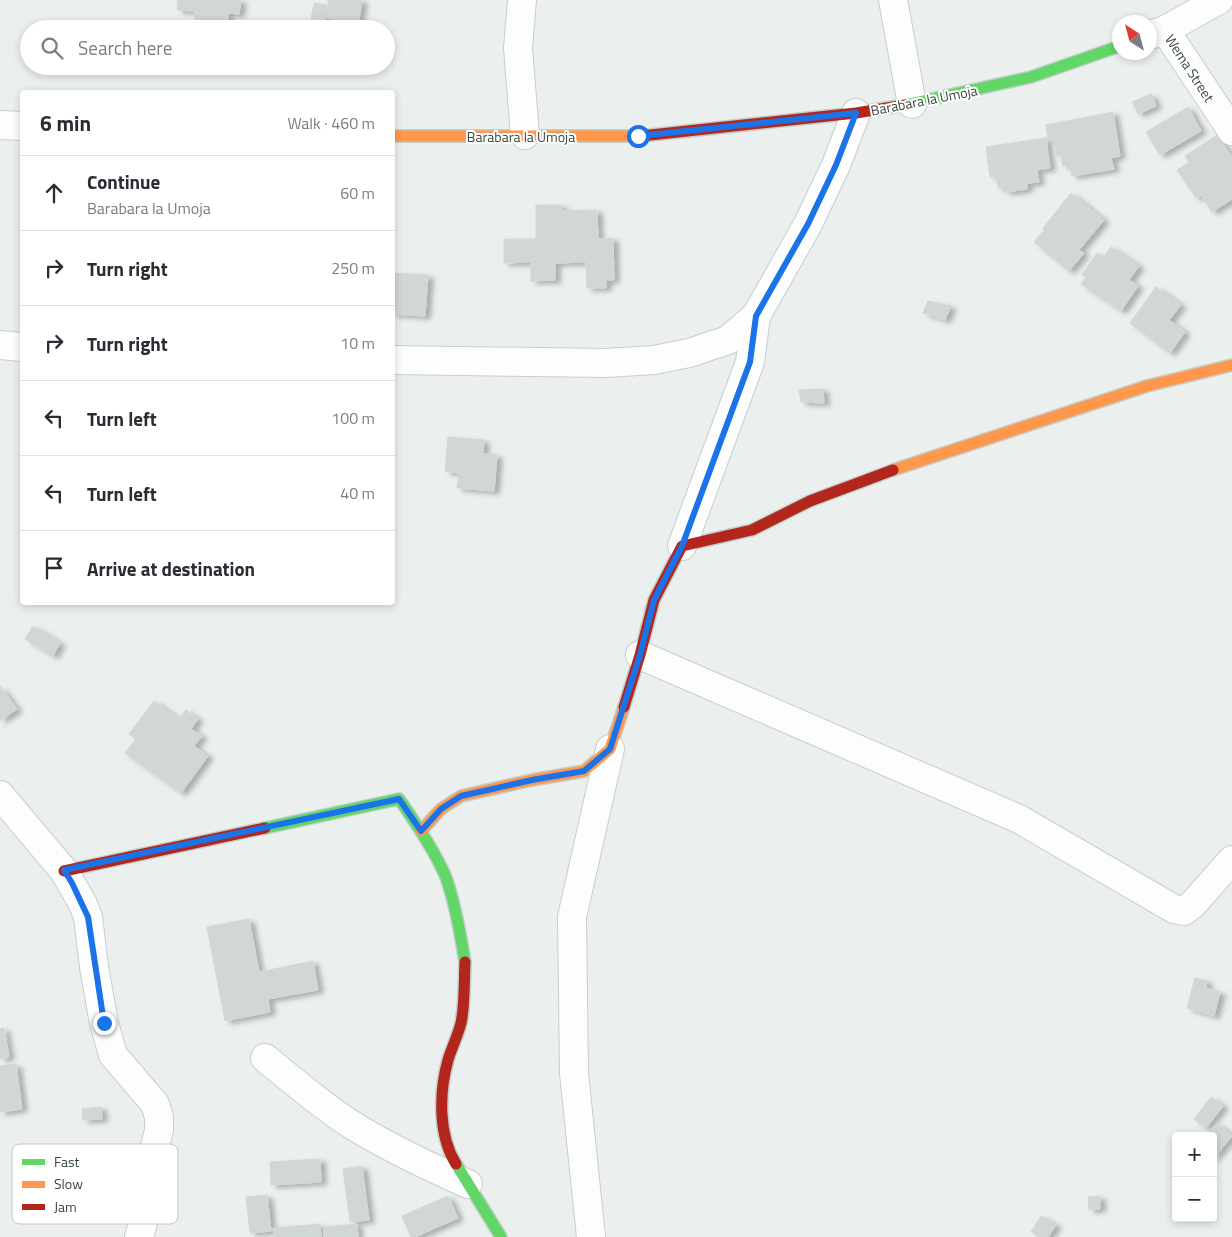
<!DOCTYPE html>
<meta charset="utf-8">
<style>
:root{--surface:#fff;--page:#f2f2f3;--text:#2b2b33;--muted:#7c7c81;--line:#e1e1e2}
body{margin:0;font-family:"Titillium Web",sans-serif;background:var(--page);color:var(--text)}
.controls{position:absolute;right:15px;bottom:15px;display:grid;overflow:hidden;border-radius:5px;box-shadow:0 2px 8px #0003}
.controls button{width:45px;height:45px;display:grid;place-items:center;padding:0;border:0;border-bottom:1px solid var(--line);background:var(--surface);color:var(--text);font:25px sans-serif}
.compass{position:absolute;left:1112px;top:15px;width:45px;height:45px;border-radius:50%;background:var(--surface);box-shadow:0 2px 8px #0003;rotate:324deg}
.stop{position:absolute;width:15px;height:15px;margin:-11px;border:4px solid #1a73e8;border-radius:50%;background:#fff}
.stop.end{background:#1a73e8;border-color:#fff;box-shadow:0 1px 5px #0008}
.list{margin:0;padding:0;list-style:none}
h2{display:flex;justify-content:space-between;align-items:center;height:65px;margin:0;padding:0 20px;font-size:21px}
h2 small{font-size:16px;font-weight:400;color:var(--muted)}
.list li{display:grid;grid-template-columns:32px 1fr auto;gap:15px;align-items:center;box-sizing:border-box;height:75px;padding:0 20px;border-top:1px solid var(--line)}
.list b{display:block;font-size:19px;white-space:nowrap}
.list p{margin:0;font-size:16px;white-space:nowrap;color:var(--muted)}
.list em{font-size:16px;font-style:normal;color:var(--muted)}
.icon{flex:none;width:28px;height:28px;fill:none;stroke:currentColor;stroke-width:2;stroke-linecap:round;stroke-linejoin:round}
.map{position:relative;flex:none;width:1232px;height:1237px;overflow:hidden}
.search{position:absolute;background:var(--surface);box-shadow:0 2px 8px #0003;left:20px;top:20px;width:375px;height:55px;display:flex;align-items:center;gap:12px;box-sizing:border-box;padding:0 18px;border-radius:28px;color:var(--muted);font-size:19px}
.panel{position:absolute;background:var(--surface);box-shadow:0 2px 8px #0003;left:20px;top:90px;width:375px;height:515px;border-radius:5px}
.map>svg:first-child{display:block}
.building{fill:#d0d7d4;stroke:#d1d8d5;filter:url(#shadow)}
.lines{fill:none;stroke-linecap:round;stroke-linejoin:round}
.street-casing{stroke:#c8cecc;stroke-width:30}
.fast-casing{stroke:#c2cfca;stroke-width:14}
.slow-casing{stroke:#c2cfca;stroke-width:14}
.jam-casing{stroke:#c2cfca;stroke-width:14}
.street{stroke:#fcfdfc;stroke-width:28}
.fast{stroke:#63d668;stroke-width:11}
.slow{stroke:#ff974d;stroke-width:11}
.jam{stroke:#b3261e;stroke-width:11}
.route{stroke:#1a73e8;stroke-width:6}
.labels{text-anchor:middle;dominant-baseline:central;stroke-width:4;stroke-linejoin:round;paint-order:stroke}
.street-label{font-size:14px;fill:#37473e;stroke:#fff}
.key{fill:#fff;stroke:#c3c8c5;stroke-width:1}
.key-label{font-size:14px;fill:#37473e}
</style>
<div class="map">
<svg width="1232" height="1237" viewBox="0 0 1232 1237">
<defs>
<filter id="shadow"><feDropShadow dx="5.5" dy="3" stdDeviation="2.5" flood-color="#0004"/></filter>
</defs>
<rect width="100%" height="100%" fill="#ebf0ee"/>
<!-- building -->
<g class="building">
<path d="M178 0H241L239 14 228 13 227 28 194 26 195 11 177 10Z"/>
<path d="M326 0H362L359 21 327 18 329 0Z"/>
<path d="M314 3 327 5 325 20 311 19Z"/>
<path d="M1151 94 1156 106 1138 114 1132 102Z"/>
<path d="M1188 107 1201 131 1160 155 1146 132Z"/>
<path d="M1113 112 1120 156 1111 158 1114 169 1072 176 1070 165 1063 166 1061 155 1057 156 1053 139H1048L1046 125Z"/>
<path d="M1217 135 1232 157V199L1212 212 1201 195 1196 198 1177 170 1189 162 1185 156Z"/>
<path d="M1046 138 1050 168 1037 170 1039 182 1027 183V189L1006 192 1005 187 998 188 996 176 990 177 986 147Z"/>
<path d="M1071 193 1104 220 1079 250 1084 253 1069 271 1034 242 1044 230 1043 228Z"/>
<path d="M536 205H562V211L597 210 598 239 613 238 614 280H606V288H587L586 262 555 263V280L531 281V262L504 263V239H536Z"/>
<path d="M1111 247 1139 266 1129 280 1138 286 1121 311 1081 284 1086 277 1082 275 1097 253 1104 257Z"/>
<path d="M392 273 428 275 425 316 392 314Z"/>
<path d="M1156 287 1181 305 1169 320 1185 332 1170 353 1130 323Z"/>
<path d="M928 301 951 306 945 320 923 313Z"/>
<path d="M823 389 824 403 801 402 799 390Z"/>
<path d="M448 437 484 440 483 454 497 455 494 491 457 488 459 473 445 471Z"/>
<path d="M33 626 60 643 53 656 25 639Z"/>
<path d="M0 686 17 709 0 721Z"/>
<path d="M154 701 179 719 186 710 198 719 191 729 202 736 194 746 208 756 181 793 125 753 136 739 129 734Z"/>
<path d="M249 919 259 972 313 961 318 990 268 999 270 1012 225 1021 207 927Z"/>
<path d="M1195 978 1207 981 1206 988 1220 992 1214 1016 1187 1008Z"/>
<path d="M4 1028 9 1057 0 1059V1029Z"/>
<path d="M16 1064 22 1109 0 1112V1066Z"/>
<path d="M1211 1097 1223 1106 1206 1128 1194 1119Z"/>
<path d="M101 1107 102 1119 83 1120 82 1109Z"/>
<path d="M1217 1123 1232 1136 1213 1159V1136H1206Z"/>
<path d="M320 1159 321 1182 271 1185 270 1162Z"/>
<path d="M362 1166 369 1220 350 1222 343 1169Z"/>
<path d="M267 1195 271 1231 250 1233 246 1197Z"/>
<path d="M448 1196 458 1218 415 1237H411L402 1216Z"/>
<path d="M1100 1196V1209L1089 1210 1088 1197Z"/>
<path d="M1041 1216 1056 1225 1048 1237H1039L1031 1232Z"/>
<path d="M320 1224 321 1237H274L273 1228Z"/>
<path d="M357 1224 358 1237H324V1227Z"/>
</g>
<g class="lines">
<defs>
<g id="street">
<path d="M522 0 518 48 525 135"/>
<path d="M893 0 912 104"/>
<path d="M1165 30 1232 131"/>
<path d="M1150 35 1165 30 1219 0"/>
<path d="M0 125 22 126"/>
<path d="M0 345 22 347"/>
<path d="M392 360 606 363 654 360 689 353 728 340 756 316 808 224 836 165 856 113"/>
<path d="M682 546 750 362 756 316"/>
<path d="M640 655 1019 819 1174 909 1184 911 1193 904 1232 860"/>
<path d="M0 795 64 871 83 904 88 917 94 967 104 1023 113 1055 155 1104 159 1117V1130L151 1163 142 1227 139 1237"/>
<path d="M265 1058C296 1083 328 1111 362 1131 396 1151 432 1168 468 1184"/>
<path d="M591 1237 574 1073 572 917 610 749"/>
</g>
<g id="fast">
<path d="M905 105 1031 77 1120 46"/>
<path d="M265 828 399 799C416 823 433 848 445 875 454 898 461 937 465 962"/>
<path d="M456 1164 501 1237"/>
</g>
<g id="slow">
<path d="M392 136H641"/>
<path d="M893 470 1147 386 1232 365"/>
<path d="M421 831 441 809 461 796 532 780 584 771 610 749 624 707"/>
</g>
<g id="jam">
<path d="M641 136 856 113 905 105"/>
<path d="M624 707 640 655 654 600 682 546 752 530 810 501 893 470"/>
<path d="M64 871 265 828"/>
<path d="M456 1164C438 1135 439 1092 448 1060 452 1047 458 1035 461 1023 465 1005 464 981 465 962"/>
</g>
</defs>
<!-- street casing -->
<use href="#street" class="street-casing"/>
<!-- fast casing -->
<use href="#fast" class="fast-casing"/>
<!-- slow casing -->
<use href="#slow" class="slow-casing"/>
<!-- jam casing -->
<use href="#jam" class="jam-casing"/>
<!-- street -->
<use href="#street" class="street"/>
<!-- fast -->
<use href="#fast" class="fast"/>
<!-- slow -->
<use href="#slow" class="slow"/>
<!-- jam -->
<use href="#jam" class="jam"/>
</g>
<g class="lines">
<!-- route -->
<path class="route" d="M104 1023 88 917 72 883 64 870 399 799 421 831 441 809 461 796 532 780 584 771 610 749 640 655 654 600 682 546 750 362 756 316 808 224 836 165 856 113 638 136"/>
</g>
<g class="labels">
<!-- street labels -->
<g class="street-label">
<text transform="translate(1190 68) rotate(57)">Wema Street</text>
<text transform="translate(924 100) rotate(-11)">Barabara la Umoja</text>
<text x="521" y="136">Barabara la Umoja</text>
</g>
</g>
<!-- legend -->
<rect x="12" y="1144" width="166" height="80" rx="8" class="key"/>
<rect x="22" y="1159" width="23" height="6" fill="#63d668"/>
<rect x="22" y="1181" width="23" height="7" fill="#ff974d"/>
<rect x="22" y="1204" width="23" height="6" fill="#b3261e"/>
<g class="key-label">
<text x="54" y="1167">Fast</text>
<text x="54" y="1189">Slow</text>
<text x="54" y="1212">Jam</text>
</g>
</svg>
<div class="controls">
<button>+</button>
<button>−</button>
</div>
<svg class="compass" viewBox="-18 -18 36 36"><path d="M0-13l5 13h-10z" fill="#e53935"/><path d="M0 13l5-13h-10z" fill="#7c7c81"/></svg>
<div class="stop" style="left:638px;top:136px"></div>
<div class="stop end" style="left:104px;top:1023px"></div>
<div class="search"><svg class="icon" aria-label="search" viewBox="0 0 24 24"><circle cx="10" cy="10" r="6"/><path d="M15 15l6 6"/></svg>Search here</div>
<section class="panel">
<h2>6 min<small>Walk · 460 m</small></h2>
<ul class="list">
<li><svg class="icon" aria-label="ahead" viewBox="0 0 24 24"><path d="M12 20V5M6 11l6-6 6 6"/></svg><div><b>Continue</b><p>Barabara la Umoja</p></div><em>60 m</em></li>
<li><svg class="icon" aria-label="right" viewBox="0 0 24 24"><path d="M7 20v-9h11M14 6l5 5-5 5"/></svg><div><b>Turn right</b></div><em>250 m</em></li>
<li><svg class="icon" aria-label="right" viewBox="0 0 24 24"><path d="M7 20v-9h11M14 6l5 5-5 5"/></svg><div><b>Turn right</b></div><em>10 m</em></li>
<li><svg class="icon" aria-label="left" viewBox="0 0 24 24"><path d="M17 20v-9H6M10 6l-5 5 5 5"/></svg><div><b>Turn left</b></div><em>100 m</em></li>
<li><svg class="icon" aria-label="left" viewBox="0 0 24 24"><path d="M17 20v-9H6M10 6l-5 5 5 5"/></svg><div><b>Turn left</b></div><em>40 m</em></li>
<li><svg class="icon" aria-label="arrive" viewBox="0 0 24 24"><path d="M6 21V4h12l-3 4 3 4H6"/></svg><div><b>Arrive at destination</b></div></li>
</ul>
</section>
</div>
